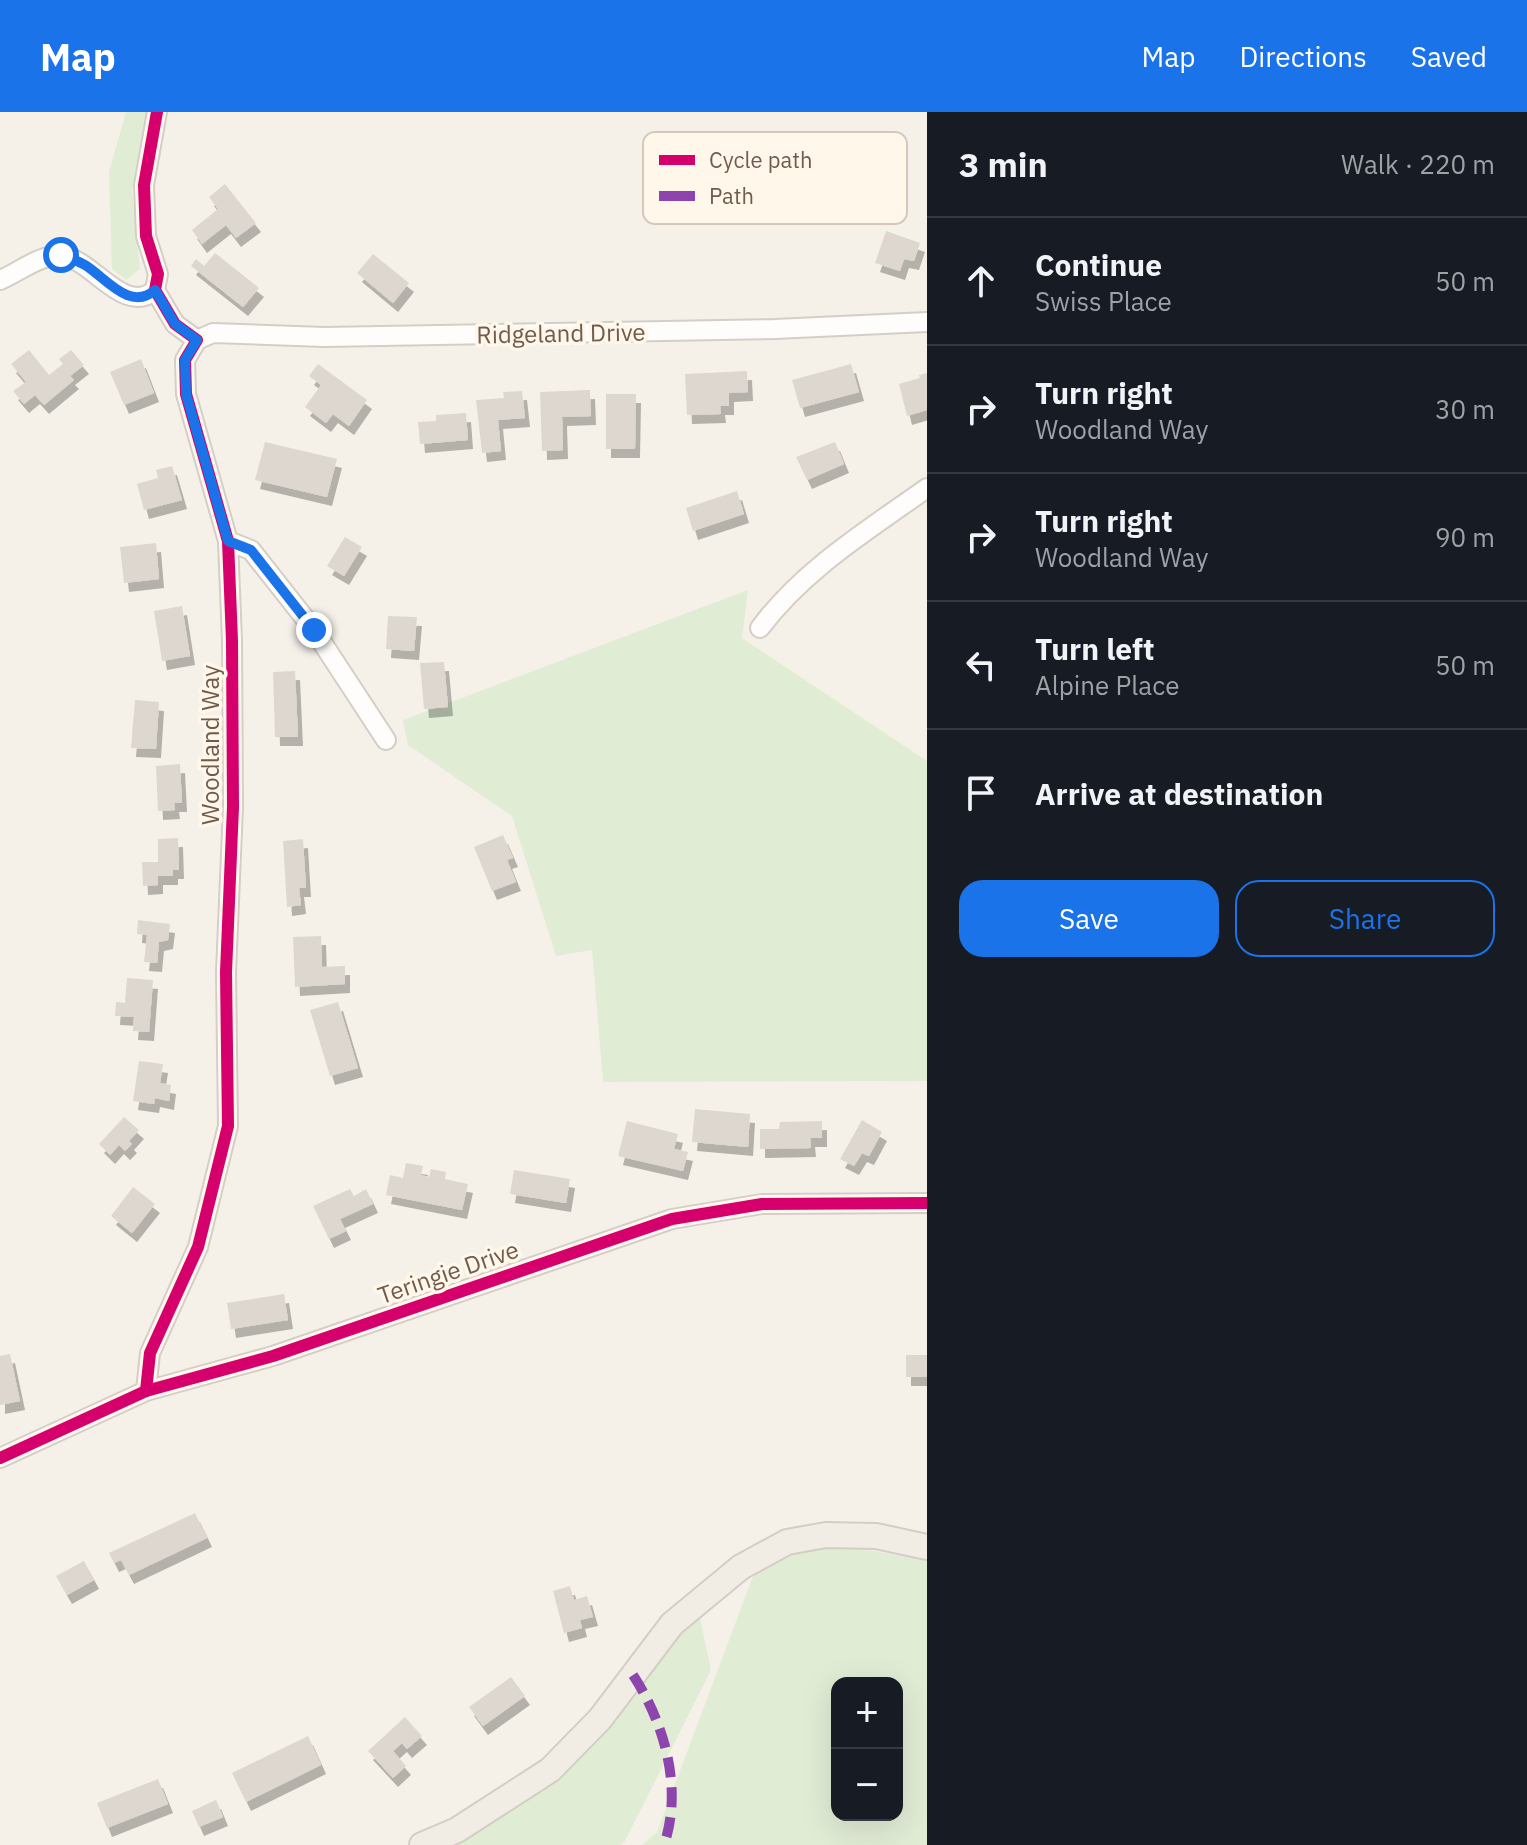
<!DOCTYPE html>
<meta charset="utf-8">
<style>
:root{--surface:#171b24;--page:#242831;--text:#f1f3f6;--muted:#9ea1a6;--line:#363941;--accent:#1a73e8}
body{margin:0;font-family:"IBM Plex Sans",sans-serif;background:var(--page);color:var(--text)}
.controls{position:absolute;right:24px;bottom:24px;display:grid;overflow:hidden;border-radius:16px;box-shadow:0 8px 32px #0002}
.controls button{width:72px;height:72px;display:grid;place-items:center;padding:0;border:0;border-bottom:2px solid var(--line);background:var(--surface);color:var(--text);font:40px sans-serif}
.stop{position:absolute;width:24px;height:24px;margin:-18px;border:6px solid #1a73e8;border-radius:50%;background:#fff}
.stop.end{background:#1a73e8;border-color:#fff;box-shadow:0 2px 8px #0008}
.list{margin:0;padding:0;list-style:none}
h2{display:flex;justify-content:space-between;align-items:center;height:104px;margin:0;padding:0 32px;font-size:34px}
h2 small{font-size:26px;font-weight:400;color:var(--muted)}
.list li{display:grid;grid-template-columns:52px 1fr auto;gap:24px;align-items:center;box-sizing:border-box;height:128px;padding:0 32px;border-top:2px solid var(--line)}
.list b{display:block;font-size:30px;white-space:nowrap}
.list p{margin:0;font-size:26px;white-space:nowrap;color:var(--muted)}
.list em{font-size:26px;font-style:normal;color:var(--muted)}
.actions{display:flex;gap:16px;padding:24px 32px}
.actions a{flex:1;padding:18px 0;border:2px solid var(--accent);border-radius:24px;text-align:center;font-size:28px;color:var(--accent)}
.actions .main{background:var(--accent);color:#fff}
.icon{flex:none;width:44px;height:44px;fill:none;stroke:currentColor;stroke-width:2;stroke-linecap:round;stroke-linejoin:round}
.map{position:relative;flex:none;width:927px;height:1733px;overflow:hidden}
header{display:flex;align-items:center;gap:48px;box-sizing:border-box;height:112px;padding:0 40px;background:var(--accent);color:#fff}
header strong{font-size:38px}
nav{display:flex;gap:44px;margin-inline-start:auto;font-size:28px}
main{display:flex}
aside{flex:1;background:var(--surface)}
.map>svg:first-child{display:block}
.green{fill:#e1ecd5;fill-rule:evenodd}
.building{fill:#ded7cf;filter:url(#shadow)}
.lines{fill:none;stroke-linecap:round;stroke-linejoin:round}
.minor-casing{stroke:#d4cec7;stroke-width:22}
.major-casing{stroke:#d4cdc6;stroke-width:28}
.minor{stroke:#fefdfc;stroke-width:18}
.major{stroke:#f1ede5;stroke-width:24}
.quiet{stroke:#8e44ad;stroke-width:10;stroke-dasharray:20 10;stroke-linecap:butt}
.cycleway-casing{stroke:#fef7ea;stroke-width:17}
.cycleway{stroke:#d6006c;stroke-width:12}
.route{stroke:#1a73e8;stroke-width:10}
.labels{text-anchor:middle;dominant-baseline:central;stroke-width:7;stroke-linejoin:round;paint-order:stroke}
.street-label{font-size:24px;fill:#715b4c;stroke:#fef7ea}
.key{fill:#fef7ea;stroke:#d4c8bb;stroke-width:2}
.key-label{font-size:22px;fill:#715b4c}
</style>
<header>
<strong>Map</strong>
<nav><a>Map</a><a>Directions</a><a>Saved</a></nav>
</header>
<main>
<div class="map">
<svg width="927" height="1733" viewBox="0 0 927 1733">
<defs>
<filter id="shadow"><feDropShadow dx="5" dy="9" stdDeviation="0" flood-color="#0004"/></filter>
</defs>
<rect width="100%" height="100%" fill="#f5f1e9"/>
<!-- green -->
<g class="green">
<path d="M126 0H146L132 79 140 157 126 168 112 157 109 60Z"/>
<path d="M748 478 742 526 927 649V969L603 970 592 838 556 844 512 704 408 633 403 608Z"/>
<path d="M799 1425 927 1449V1733H642L657 1720 756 1456ZM837 1571H897V1703H837Z"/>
<path d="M698 1496 711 1558 625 1729 621 1733H452L563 1659Z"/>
</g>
<!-- building -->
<g class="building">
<path d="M225 72 256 111 236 126 226 113 202 132 192 118 218 97 209 85Z"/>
<path d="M886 119 920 131 914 149 904 147 900 159 875 151Z"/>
<path d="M215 141 259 176 243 195 191 154 196 147 204 154Z"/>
<path d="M373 142 409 171 393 191 357 161Z"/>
<path d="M29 238 49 263 63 252 59 247 71 238 84 253 70 264 74 268 44 293 35 283 24 292 13 279 26 270 11 252Z"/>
<path d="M141 247 154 281 124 293 110 260Z"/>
<path d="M318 252 367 288 349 314 333 302 326 311 305 295 321 273 309 264Z"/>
<path d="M851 252 859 280 800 296 792 268Z"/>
<path d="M747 259 748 280 729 281V294H720L721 302 687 303 685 262Z"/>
<path d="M927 261V298L907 304 899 272 920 266 919 263Z"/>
<path d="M590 278 591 304 562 305 563 338 542 339 540 280Z"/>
<path d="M522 279 525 306 498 308 501 339 482 341 476 288 504 286 503 280Z"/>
<path d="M606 282H636L635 337H606Z"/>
<path d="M466 301 468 328 420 332 418 310 436 309V303Z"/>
<path d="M265 330 337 347 327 385 255 368Z"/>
<path d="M835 330 844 352 807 368 796 345Z"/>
<path d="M172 354 182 388 144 398 137 372 158 366 156 358Z"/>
<path d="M737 379 744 402 693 419 686 396Z"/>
<path d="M345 425 362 435 344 464 327 454Z"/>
<path d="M156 431 159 467 124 471 120 435Z"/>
<path d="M182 494 190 544 162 549 154 499Z"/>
<path d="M388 504 417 505 414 539 386 537Z"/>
<path d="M444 550 448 595 424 597 420 551Z"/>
<path d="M295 559 298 625H275L273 560Z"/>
<path d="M135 588 159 590 156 637 131 636Z"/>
<path d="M180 652 182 691H174L175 698 158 699 156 654Z"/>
<path d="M503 723 513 746 507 748 516 770 492 779 474 735Z"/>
<path d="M178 726 179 758H173V764H158V773L143 774 142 750H158V727Z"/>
<path d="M303 727 306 776H299L301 793 287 795 283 729Z"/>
<path d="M138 808 170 812 168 828 159 830 157 851 144 850 147 823 137 822Z"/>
<path d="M321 824 322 855 345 854V872L295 875 293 825Z"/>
<path d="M127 866 153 868 149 920 133 919 134 905 115 904 116 890 125 891Z"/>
<path d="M338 890 358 956 330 964 310 898Z"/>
<path d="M139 949 163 952 160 971 171 973 169 989 155 986 154 992 133 989Z"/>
<path d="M695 997 750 1002 748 1035 692 1030Z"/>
<path d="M124 1005 139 1018 129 1029 132 1032 125 1039 119 1033 110 1043 99 1032Z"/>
<path d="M862 1008 882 1020 869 1044 862 1041 854 1054 840 1047Z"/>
<path d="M627 1009 678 1022 674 1037 688 1040 683 1059 618 1044Z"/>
<path d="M822 1009V1026H810L811 1036 760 1037V1017H779L780 1010Z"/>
<path d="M406 1051 423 1054 421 1063 429 1065 431 1057 446 1060 445 1067 468 1072 462 1098 386 1083 390 1063 403 1066Z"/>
<path d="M514 1058 570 1067 566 1091 510 1082Z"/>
<path d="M133 1075 155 1092 132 1121 111 1104Z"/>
<path d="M350 1077 354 1084 366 1077 373 1092 340 1107 346 1119 329 1127 313 1094Z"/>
<path d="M284 1182 288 1208 231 1217 227 1191Z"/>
<path d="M10 1242 20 1289 0 1293V1244Z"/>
<rect x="906" y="1243" width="21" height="22"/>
<path d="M195 1401 207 1426 129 1463 121 1448 114 1451 109 1441Z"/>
<path d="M84 1449 94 1468 67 1483 56 1464Z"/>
<path d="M570 1474 574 1488 587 1484 593 1505 580 1508 582 1516 564 1521 553 1479Z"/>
<path d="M511 1565 525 1584 483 1614 469 1595Z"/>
<path d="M405 1605 422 1624 407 1637 402 1631 393 1639 406 1654 393 1666 368 1639Z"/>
<path d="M308 1624 321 1653 246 1690 232 1661Z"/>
<path d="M158 1667 168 1692 107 1716 97 1691Z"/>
<path d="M216 1688 223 1705 199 1715 192 1699Z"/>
</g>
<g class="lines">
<defs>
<g id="minor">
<path d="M0 168C18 161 43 140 64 144 94 150 125 204 155 178"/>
<path d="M197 228 213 221 324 225 775 217 927 210"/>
<path d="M228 429 251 438 314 518 386 628"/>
<path d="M760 516C803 458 868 418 927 376"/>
<path d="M146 1279 150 1241 198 1135 228 1014 226 860 233 695 232 529 228 429 186 282 185 248 197 228 175 212 155 178 158 162 146 124 144 73 157 0"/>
<path d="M0 1346 146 1279 273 1244 672 1107 762 1092 927 1091"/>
</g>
<path id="major" d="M422 1733 457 1718 550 1658 600 1607 672 1512 741 1455 787 1430 826 1423 876 1424 927 1435"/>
</defs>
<!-- minor casing -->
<use href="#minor" class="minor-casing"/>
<!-- major casing -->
<use href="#major" class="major-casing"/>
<!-- minor -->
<use href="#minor" class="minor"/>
<!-- major -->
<use href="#major" class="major"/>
<!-- quiet -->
<path class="quiet" d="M633 1563C665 1612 683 1677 664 1733"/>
<defs>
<g id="cycleway">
<path d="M146 1279 150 1241 198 1135 228 1014 226 860 233 695 232 529 228 429 186 282 185 248 197 228 175 212 155 178 158 162 146 124 144 73 157 0"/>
<path d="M0 1346 146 1279 273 1244 672 1107 762 1092 927 1091"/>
</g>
</defs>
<!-- cycleway casing -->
<use href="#cycleway" class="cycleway-casing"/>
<!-- cycleway -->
<use href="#cycleway" class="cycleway"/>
</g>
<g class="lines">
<!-- route -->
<path class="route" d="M61 143C69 146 78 149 85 153 106 166 130 200 155 178L175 212 197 228 185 248 186 282 228 429 251 438 314 518"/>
</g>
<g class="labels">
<!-- street labels -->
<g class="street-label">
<text transform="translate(561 221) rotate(-1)">Ridgeland Drive</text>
<text transform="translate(210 633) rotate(-90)">Woodland Way</text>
<text transform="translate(448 1160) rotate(-19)">Teringie Drive</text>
</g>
</g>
<!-- legend -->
<rect x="643" y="20" width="264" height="92" rx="12" class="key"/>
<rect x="659" y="43" width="36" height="10" fill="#d6006c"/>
<rect x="659" y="79" width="36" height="10" fill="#8e44ad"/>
<g class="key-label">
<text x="709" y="56">Cycle path</text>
<text x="709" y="92">Path</text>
</g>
</svg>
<div class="controls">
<button>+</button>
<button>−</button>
</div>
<div class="stop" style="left:61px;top:143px"></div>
<div class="stop end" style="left:314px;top:518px"></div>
</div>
<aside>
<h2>3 min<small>Walk · 220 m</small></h2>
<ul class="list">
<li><svg class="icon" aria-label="ahead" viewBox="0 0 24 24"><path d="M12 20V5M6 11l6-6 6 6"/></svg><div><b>Continue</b><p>Swiss Place</p></div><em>50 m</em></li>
<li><svg class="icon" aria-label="right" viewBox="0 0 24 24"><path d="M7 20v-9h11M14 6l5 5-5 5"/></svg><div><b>Turn right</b><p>Woodland Way</p></div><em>30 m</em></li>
<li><svg class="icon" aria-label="right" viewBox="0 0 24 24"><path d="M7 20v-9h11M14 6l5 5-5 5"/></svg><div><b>Turn right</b><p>Woodland Way</p></div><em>90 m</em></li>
<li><svg class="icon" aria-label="left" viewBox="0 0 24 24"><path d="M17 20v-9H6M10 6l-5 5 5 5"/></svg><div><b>Turn left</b><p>Alpine Place</p></div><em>50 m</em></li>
<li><svg class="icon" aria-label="arrive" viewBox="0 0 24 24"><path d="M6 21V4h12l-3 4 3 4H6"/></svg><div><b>Arrive at destination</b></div></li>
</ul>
<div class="actions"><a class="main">Save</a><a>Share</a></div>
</aside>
</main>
